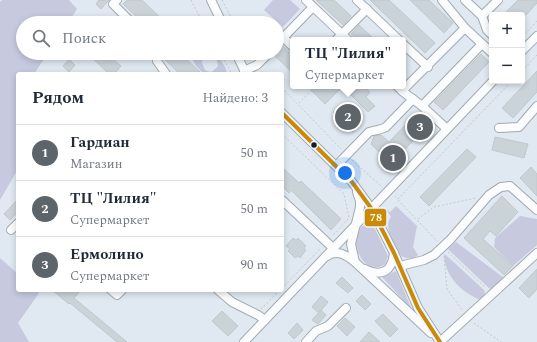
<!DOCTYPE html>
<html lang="ru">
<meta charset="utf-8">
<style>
:root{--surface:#fff;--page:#f6f6f7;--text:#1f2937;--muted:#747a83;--line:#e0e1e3;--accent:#5d646a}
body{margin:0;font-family:Spectral,serif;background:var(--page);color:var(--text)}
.controls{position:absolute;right:12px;top:12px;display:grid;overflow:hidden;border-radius:4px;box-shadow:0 2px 6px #0003}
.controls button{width:36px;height:36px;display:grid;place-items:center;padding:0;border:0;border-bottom:1px solid var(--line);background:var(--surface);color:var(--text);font:20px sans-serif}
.you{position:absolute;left:345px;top:173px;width:14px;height:14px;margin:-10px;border:3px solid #fff;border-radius:50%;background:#1a73e8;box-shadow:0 0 0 6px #1a73e833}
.badge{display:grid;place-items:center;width:26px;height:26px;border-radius:50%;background:var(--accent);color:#fff;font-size:13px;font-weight:700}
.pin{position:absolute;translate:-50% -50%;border:2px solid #fff;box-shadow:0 1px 4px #0006}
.popup{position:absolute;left:290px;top:37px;width:116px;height:52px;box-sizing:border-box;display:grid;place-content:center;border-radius:4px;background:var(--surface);filter:drop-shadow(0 1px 3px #0005);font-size:13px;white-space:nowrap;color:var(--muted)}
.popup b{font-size:15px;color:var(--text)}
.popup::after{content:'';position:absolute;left:50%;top:100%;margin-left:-8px;border:8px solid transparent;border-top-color:var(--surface)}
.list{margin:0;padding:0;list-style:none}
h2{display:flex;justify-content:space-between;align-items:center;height:52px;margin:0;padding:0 16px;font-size:17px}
h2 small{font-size:13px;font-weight:400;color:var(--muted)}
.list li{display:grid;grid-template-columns:26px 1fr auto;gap:12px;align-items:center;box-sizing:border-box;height:56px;padding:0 16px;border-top:1px solid var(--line)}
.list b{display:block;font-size:15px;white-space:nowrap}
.list p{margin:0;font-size:13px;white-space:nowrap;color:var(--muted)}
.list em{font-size:13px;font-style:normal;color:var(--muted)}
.icon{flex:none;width:22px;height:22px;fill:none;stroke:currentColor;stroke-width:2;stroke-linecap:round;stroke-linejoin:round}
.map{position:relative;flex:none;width:537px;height:342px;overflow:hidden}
.search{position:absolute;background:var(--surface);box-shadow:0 2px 6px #0003;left:16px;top:16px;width:268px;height:44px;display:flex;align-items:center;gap:10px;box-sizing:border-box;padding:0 14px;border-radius:22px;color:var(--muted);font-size:15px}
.panel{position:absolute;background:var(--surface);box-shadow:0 2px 6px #0003;left:16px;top:72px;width:268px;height:220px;border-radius:4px}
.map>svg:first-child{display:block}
.green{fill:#c7cadf}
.building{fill:#cad3d8;stroke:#c0c8ce}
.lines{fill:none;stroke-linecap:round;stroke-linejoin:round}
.minor-casing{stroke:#a3aab0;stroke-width:10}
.path{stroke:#c5c8ca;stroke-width:1;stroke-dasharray:2 2;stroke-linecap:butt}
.minor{stroke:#fafcfd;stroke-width:8}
.bus-1-casing{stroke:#ebf6ff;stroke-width:7}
.bus-1{stroke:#ca8a07;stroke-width:4}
.bus-dot{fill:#161c21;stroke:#ebf6ff;stroke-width:1.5}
.line-badge{stroke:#ebf6ff;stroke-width:1.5}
.badge-label{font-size:11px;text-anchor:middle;font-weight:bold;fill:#fff}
</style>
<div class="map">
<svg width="537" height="342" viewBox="0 0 537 342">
<rect width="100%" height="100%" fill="#e0e9f1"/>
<!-- green -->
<g class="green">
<path d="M2 0H69L77 9 68 23H23V53H48L34 74H18V169L0 200V2Z"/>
<path d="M273 0H290L300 9 283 27 264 10Z"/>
<path d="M197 53H206L202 58V63L205 70 210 72 213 71 218 66 216 55 210 53H217L226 69 227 74H204L196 66 193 60Z"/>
<path d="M396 206 417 226 413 247 418 255C412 260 408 259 401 256 396 245 382 228 391 217L386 209 390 212Z"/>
<path d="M520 216 537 219V245L513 266 494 247 495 238Z"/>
<path d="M369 224 375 229 388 256 385 264 380 267C377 267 371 267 368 265 355 257 349 227 369 224Z"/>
<path d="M456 242 504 278 491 290 448 249Z"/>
<path d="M444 254 448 257 484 290 485 294 481 300C462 293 444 276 444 254Z"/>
<path d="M0 258 18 274V290H35L39 293 18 323 29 342H0Z"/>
<path d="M396 271 411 308 382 277Z"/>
</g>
<!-- building -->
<g class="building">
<path d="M99 0H109L101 9 96 4Z"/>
<path d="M127 0H142L166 23H143L123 4Z"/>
<path d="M316 0H334L351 16 343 25Z"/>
<path d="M370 0H389L435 43 425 53Z"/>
<path d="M410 0H429L453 23 444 33Z"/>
<path d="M518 0H537V3L526 15H503Z"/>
<path d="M359 25 375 40H357L351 34Z"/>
<path d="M283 46 293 56V73L274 55Z"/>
<path d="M87 53H106L121 66 114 74H109Z"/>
<path d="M162 53H180L202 74H180L162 57Z"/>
<path d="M481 54 489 62 443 110 434 102Z"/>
<path d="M69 59 75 65 69 72 63 66Z"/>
<path d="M537 71V92L513 118 502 108Z"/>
<path d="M307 86H343L325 104Z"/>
<path d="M360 86H364L370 92 366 97 375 106 368 112 351 95Z"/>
<path d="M342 103 362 123 353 132 333 112Z"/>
<path d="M418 115 426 122V127L392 163 386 157 385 158 371 144 374 136 381 135 389 142 414 116Z"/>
<path d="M495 137 528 144 524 158 492 150Z"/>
<path d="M467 149 476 157 429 206 420 197Z"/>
<path d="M282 167 299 183 301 181 341 219 331 230 291 190 289 193 282 186Z"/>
<path d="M531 167 537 174V196L520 178Z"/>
<path d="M502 196 518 212 496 236 490 231 483 239 513 266 504 275 464 238Z"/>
<path d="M18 199V212L10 220 4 214Z"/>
<path d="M293 238 296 240 298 238 306 246 304 248 306 250 300 258 298 256 295 258 288 251 290 249 286 246Z"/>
<path d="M537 269V289L529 298 519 288Z"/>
<path d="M342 277 353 288 348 293 336 283Z"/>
<path d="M52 290H81L74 298 127 342H117L70 303 69 304Z"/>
<path d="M362 295 371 304 365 310 356 301Z"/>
<path d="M321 296 328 302 319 313 312 307Z"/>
<path d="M321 310 326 315 318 324 312 320Z"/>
<path d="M222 311 238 326 228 336 212 321Z"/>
<path d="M383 314 398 329 390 337 375 321Z"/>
<path d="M345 318 355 327 347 336 337 326Z"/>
<path d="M297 323 303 330 294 339 288 333Z"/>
<path d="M369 332 380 342H360Z"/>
</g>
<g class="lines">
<defs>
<g id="minor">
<path d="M117 0 113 4 132 23"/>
<path d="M211 0 222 23"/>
<path d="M306 0 348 40"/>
<path d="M357 0 399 40"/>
<path d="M442 0 465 28 492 53"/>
<path d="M465 0 482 16 487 30 492 35"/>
<path d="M482 16 498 0"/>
<path d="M261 22 262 23"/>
<path d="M283 37 293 47"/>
<path d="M336 40 367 9"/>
<path d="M277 44 313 7"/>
<path d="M403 44 428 67"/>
<path d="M522 51 537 36"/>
<path d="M157 53V61L166 74"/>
<path d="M236 53 246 74"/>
<path d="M244 71 257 65 269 53"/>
<path d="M397 86 402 91 465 28"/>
<path d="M402 91 422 106 447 129"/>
<path d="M422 106 482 44"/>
<path d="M282 113 352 182 371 208 394 253 418 308 440 342"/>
<path d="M499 128 519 127 537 106"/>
<path d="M336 166 369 132C375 130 381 130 386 127L413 99"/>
<path d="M357 192 360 201V207L351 244 355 262 431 333"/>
<path d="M282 200 333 248"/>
<path d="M11 230 18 223"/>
<path d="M327 256C337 249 346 255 355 262"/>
<path d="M400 266 424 260 434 255 450 240 489 195 501 187 510 186 537 210"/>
<path d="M365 269C381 277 392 272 394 253"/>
<path d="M111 290 117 295 122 290"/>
<path d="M218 290 232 302 258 315 265 320"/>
<path d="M244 342 493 81"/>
<path d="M306 342 316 331 328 326 346 308"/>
<path d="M440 342 537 253"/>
</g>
</defs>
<!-- minor casing -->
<use href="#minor" class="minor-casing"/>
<!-- path -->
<g class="path">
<path d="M191 0 203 23"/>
<path d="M222 0 234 23"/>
<path d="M522 37 537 21"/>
<path d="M220 53 232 74"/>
<path d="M249 53 252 60"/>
<path d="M262 71 264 74"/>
<path d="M522 71 537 55"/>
<path d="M282 88 341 149"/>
<path d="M299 103 316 86"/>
<path d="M282 134 344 194 349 218 332 236"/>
<path d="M352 160 382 187"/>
<path d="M395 196 398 199 512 81"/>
<path d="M398 200 437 241"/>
<path d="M418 219 434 207 476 198"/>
<path d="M448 252 486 288"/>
<path d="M444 256 447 289 462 310"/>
<path d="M282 288 321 248"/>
<path d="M261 309 280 290"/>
<path d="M474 323 501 342"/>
</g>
<!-- minor -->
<use href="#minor" class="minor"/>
<defs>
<path id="bus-1" d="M282 113 352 182 371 208 394 253 418 308 440 342"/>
</defs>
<!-- bus-1 casing -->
<use href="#bus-1" class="bus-1-casing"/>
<!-- bus-1 -->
<use href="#bus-1" class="bus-1"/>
</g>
<!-- markers -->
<circle class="bus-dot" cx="314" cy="145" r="3.5"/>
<rect class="line-badge" x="364" y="208" width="23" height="19" rx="4" fill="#ca8a07"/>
<g class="badge-label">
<text x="376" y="221">78</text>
</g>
</svg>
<div class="controls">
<button>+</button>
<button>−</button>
</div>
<div class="you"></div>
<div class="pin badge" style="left:393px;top:158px">1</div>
<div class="pin badge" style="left:348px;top:117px">2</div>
<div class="popup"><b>ТЦ &quot;Лилия&quot;</b>Супермаркет</div>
<div class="pin badge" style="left:420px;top:127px">3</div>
<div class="search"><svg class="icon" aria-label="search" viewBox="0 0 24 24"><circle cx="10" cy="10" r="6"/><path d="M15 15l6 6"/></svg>Поиск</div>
<section class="panel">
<h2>Рядом<small>Найдено: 3</small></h2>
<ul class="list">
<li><span class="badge">1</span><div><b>Гардиан</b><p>Магазин</p></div><em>50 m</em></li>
<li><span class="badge">2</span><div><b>ТЦ &quot;Лилия&quot;</b><p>Супермаркет</p></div><em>50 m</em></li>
<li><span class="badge">3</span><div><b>Ермолино</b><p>Супермаркет</p></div><em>90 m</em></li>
</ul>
</section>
</div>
